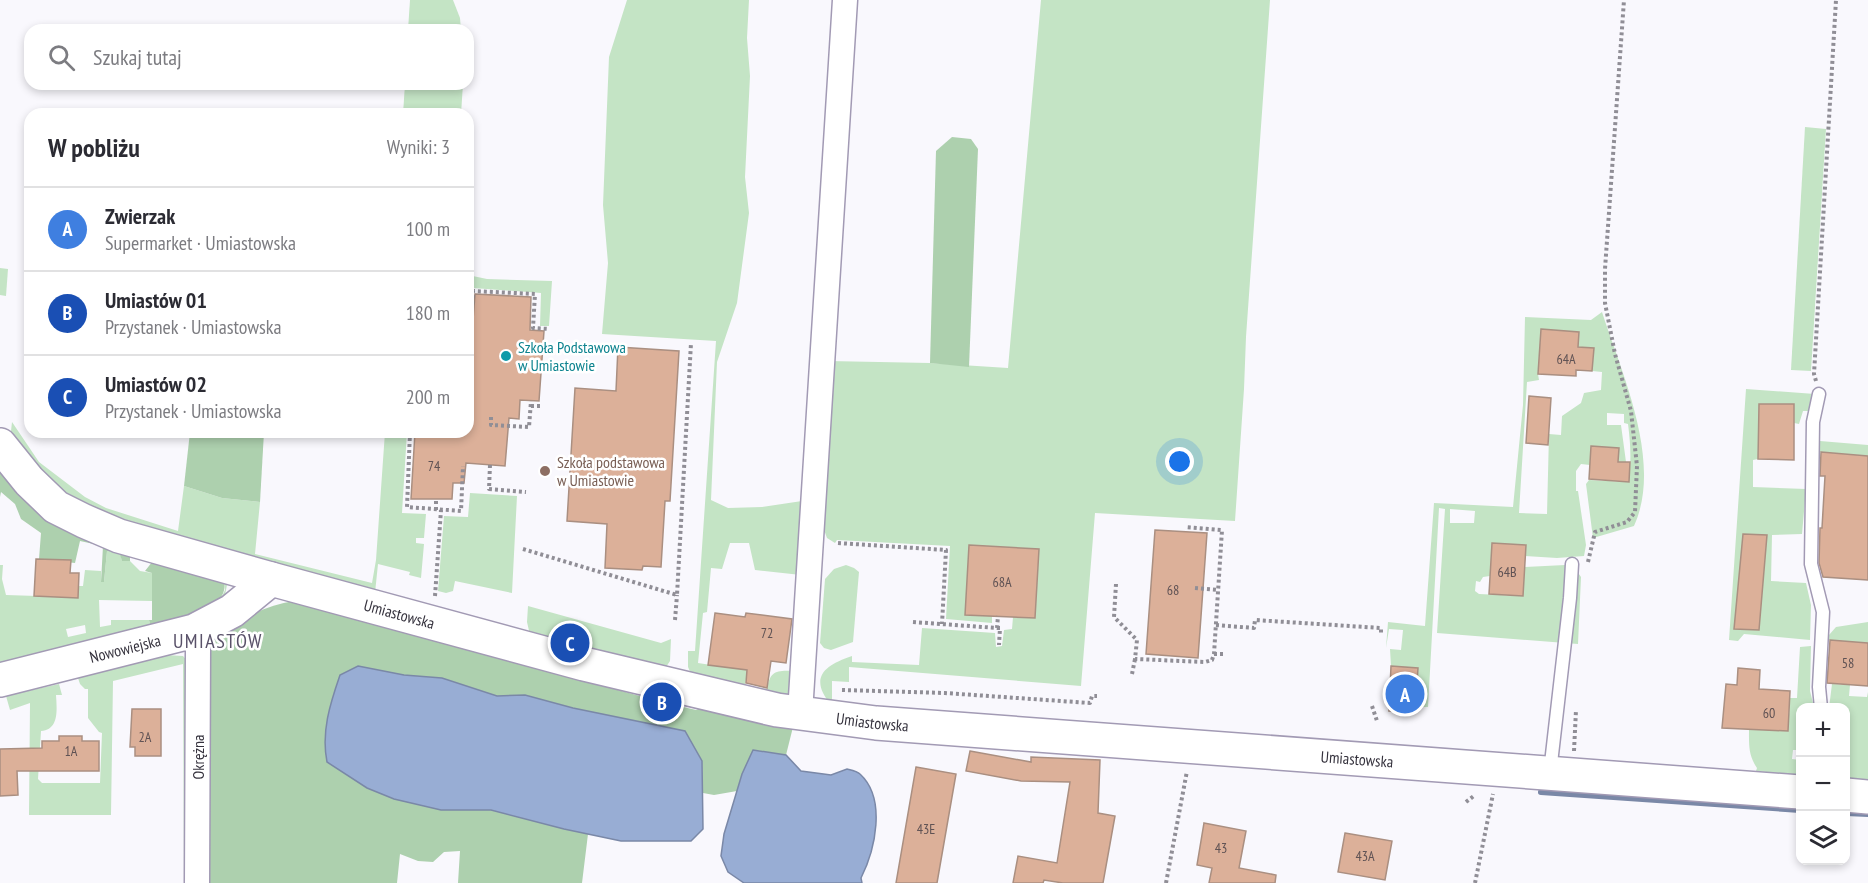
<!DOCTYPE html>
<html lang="pl">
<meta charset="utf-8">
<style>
:root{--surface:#fff;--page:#f7f7f7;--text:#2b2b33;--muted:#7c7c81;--line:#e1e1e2;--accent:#317567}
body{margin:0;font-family:"PT Sans Narrow",sans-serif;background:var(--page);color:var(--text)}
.controls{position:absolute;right:18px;bottom:18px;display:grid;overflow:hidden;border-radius:12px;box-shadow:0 3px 9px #0003}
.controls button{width:54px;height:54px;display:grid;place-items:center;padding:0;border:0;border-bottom:2px solid var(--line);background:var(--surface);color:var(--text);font:30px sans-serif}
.you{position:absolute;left:1180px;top:462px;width:21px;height:21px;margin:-15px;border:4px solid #fff;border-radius:50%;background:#1a73e8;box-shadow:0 0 0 9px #1a73e833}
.badge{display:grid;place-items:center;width:39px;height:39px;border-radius:50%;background:var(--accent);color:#fff;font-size:20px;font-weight:700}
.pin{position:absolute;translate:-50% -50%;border:3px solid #fff;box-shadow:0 2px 6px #0006}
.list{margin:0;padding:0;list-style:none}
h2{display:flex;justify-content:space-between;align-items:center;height:78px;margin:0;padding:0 24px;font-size:26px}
h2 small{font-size:20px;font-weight:400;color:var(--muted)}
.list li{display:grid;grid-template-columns:39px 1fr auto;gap:18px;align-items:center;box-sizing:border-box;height:84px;padding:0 24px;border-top:2px solid var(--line)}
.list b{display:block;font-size:22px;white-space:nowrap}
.list p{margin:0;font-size:20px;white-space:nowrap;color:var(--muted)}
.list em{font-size:20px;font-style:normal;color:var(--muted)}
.icon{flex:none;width:33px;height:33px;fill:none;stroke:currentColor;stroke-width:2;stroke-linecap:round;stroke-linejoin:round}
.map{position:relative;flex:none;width:1868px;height:883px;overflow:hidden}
.search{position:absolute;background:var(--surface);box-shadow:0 3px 9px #0003;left:24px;top:24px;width:450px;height:66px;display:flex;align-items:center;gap:15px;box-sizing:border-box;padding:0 21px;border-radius:18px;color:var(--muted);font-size:22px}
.panel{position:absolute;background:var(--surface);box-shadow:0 3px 9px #0003;left:24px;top:108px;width:450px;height:330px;border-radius:18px}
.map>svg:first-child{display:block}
.green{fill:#c4e4c5;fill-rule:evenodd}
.forest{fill:#add0ae}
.water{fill:#98add4;stroke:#7a88a7;stroke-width:1.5}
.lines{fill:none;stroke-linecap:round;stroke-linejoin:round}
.stream{stroke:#7a88a7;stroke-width:6}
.building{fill:#dcb099;stroke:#aa8f81;stroke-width:1.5}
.lane-casing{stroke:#a29ab4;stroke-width:15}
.street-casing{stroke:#a29ab4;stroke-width:27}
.secondary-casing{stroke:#a29ab4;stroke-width:36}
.path{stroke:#908e96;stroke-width:4;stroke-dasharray:3 3;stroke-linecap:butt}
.lane{stroke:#fff;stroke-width:12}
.street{stroke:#fff;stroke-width:24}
.secondary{stroke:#fff;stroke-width:33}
.culture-dot{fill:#0f9aa8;stroke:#fff;stroke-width:2}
.education-dot{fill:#8d6e63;stroke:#fff;stroke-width:2}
.labels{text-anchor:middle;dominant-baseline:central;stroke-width:5;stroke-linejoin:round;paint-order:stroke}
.number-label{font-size:14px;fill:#5f5254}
.culture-label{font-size:16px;fill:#0d838f;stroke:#fff;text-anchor:start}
.education-label{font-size:16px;fill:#785e54;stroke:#fff;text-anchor:start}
.street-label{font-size:16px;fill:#35323d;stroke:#fff}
.quarter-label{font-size:20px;letter-spacing:1.5px;fill:#595169;stroke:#fff}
</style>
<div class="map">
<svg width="1868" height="883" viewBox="0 0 1868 883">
<rect width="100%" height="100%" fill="#f9f8fd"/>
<!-- green -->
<g class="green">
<path d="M410 0H453L460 18 461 30H408Z"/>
<path d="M627 0H749L747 38 750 76 745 177 749 213 737 303 717 362 711 500 728 508 762 507 802 501 801 575 755 570 749 543H730L722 569 711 568 707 612 703 613 698 663 731 668 734 646 748 665 745 686 767 689C770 671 776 670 794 671L788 694 784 697 692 676 688 667V651H695L716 341 602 334 608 263 603 205 609 57Z"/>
<path d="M1041 0H1270L1246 337 1244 389 1235 521 1095 513 1081 686 849 667V682L832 681V706C809 679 822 666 852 656V662L919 665 922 628 995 633 996 647 1002 646 1004 630 1012 629 1013 617 1035 618 1039 549 966 615 992 616V623L946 619 950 546 837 540 835 543 827 538 823 527 828 361 930 363 1008 368Z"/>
<path d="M405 84H463L461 114H403Z"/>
<path d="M1805 127 1826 129 1811 371 1791 370Z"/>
<path d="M0 268 8 269 6 296 0 295Z"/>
<path d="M468 275 487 279 552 281 549 326H540L541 293 473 288 468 359Z"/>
<path d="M1602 312C1622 374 1663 462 1634 526L1593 538 1586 484 1589 480 1629 482C1631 460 1631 447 1628 424L1624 423V414L1607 413V425H1621L1626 462H1618L1619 448 1591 446 1590 465 1581 464 1576 471V491H1578L1586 545 1584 556 1557 558 1525 556 1526 545 1492 543 1490 576 1483 577 1480 582 1476 581 1475 591 1479 594 1522 596 1525 567 1565 565 1574 567 1581 577 1578 644 1437 633 1445 509 1439 508 1428 707H1420L1415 711 1418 668 1391 666 1390 649 1401 650 1403 630 1389 629 1386 648 1388 622 1425 626 1434 503 1513 507 1523 405 1525 317 1591 320ZM1541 330 1578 332V347L1594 349 1592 371 1602 372 1601 390 1584 393 1581 403 1562 416 1561 435 1549 434 1547 514 1519 513 1527 382 1539 380 1538 374ZM1450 509 1475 511 1474 523H1450Z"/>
<path d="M1746 389 1815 394 1809 411H1803L1799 424 1794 423V404H1759L1758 459 1753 460V487L1806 489 1802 534 1772 535 1771 581 1806 583 1811 605 1810 640 1744 634 1738 641 1729 640Z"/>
<path d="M12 422 39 462 85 497 106 508 178 531 184 486 222 498 260 502 255 554 372 583 376 560 385 432H407L402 513 426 514 424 538H416V543L424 544 421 578 409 575 410 572 378 564 375 593 92 513 63 497 10 440Z"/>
<path d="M1820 441 1868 445V456L1820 452Z"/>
<path d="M470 493 517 496 512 593 455 581 453 591 446 593 438 591 444 516 468 517Z"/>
<path d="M107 551H120L122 561H130L140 571 152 573V601L99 600 100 627 111 625V620H149L151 628C177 622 214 618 225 590L224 582 227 585 224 600 216 608 186 622 0 669V565H3L2 579 6 595 68 597 69 586H83L85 570 101 571V581L104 582ZM85 625 86 633 68 637 66 629Z"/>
<path d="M846 565 854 568 859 572 853 642 831 650 824 648 820 643 825 579 834 569Z"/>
<path d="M528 606 661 643 671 639 670 661 666 667 577 647 578 642 566 639 565 644 530 635 527 622Z"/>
<path d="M1868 622V643L1829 640V635L1836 627Z"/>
<path d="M1811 646 1810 691 1814 707 1800 708V750H1793L1792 759 1800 760V779L1785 778 1777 773 1756 771 1757 768C1748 755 1749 744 1749 729L1788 731 1790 698H1797L1800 647Z"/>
<path d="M166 655 183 656 191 665 192 883H184L183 664 113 681 111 815H29L30 703 10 710 6 696 59 684 62 695H56C57 710 59 730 41 731L38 779 42 783H100L102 733 99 732 88 718V689H85L80 684 78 678Z"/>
<path d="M1832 684 1850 685 1849 696 1867 697 1868 692V783L1846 782V708H1829Z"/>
</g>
<!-- forest -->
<g class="forest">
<path d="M952 137 971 139 978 149 969 367 930 363 936 151Z"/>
<path d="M190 432H264L260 502 222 498 184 486Z"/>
<path d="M3 470 130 550V561H122L119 551H107L104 582H101L103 546 80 541 75 563 39 559 41 533 21 519 15 504 1 492 0 497V472Z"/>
<path d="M156 557 224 582C230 612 172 621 151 628L149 620H152V573L145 571Z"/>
<path d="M294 601 658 701 657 703 666 705 667 703 696 710 703 707 793 727 786 755 754 750 742 774 737 791 714 795 703 793 702 761 685 731 573 708 525 695 497 696 442 678 404 675 328 762 367 788 441 810H491L588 834 582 883H458L460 851 444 852 433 862 418 861 400 854 397 883H204L206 647C230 624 261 606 294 601Z"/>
</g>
<!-- water -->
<g class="water">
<path d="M358 666 404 675 442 678 497 696 525 695 573 708 685 731 702 761 703 829 691 841H621L564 829 491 810H441L394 799 367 788 327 762C321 732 330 704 340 675Z"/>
<path d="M753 750 786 755 801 771 831 775 847 769C851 770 857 771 860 774 887 799 875 850 861 878L862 883H744L728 872 721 856 724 834 742 774Z"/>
</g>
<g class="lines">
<!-- stream -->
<g class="stream">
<path d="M1541 792 1800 810"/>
<path d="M1846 813 1868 814"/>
</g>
</g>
<!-- building -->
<g class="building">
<path d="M475 294 531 297 530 330 544 331 539 401 520 400 519 419 509 418 505 466 466 463 464 483H453L452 499H411L415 432H468V384Z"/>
<path d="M1541 329 1579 332 1578 347 1594 348 1592 371 1576 370V376L1538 374Z"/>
<path d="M618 347 679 351 670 501H665L661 567 643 566 642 570 605 568 607 524 567 521 575 388 616 391Z"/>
<path d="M1529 396 1551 398 1548 445 1526 443Z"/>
<path d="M1759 404H1794V460L1758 459Z"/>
<path d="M1591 446 1619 448 1618 462H1630L1629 482 1589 479Z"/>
<path d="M1821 452 1868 456V580L1823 577 1819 563 1820 528H1822L1825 476H1820Z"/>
<path d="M1155 530 1207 533 1198 658 1146 654Z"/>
<path d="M1743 534 1767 535 1759 630 1734 629Z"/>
<path d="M1492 543 1526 545 1523 596 1489 594Z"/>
<path d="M969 545 1039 549 1035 618 965 615Z"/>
<path d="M36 559 71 560 70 573H79L78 598 34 596Z"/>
<path d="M715 613 745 617 746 613 792 619 786 663 771 661 767 688 746 683 747 670 708 665Z"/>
<path d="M1830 640 1868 643V686L1827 683Z"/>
<path d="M1391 666 1418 668 1415 711H1389Z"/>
<path d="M1738 668 1760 670 1759 689 1790 691 1788 731 1722 728 1726 684 1737 685Z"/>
<path d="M132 709H161V756H135V747H130Z"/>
<path d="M59 736H82V741H99V771H17L18 795 0 796V749L42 748V741H59Z"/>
<path d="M970 751 1031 762V757L1100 760 1098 813 1115 816 1103 883H1063L1044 880 1043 883H1013L1018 856 1057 863 1070 782 1021 781 966 771Z"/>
<path d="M916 767 956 774 937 883H896Z"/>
<path d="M1204 823 1246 831 1239 868 1276 875 1275 883H1209L1212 868 1197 865Z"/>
<path d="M1345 833 1392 841 1385 880 1338 872Z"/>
</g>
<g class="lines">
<defs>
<g id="lane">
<path d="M1819 394 1813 422 1811 564 1823 612 1819 687 1821 708"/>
<path d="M1550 772 1570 598 1572 564"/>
</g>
<g id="street">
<path d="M194 631 198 649 197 883"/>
<path d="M800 713 845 0"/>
</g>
<g id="secondary">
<path id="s1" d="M0 445 29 481 56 507 84 521 119 536 271 579 584 664 777 710 876 723 1800 792"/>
<path id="s2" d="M0 680 194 631 232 611 271 579"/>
<path d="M1846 795 1868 797"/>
</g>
</defs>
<!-- lane casing -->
<use href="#lane" class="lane-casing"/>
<!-- street casing -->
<use href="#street" class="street-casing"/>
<!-- secondary casing -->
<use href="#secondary" class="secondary-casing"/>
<!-- path -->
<g class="path">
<path d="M468 376 473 291 535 294 533 328 549 329"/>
<path d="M1816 381 1814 374 1836 0"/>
<path d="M531 406H543"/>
<path d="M491 417V425L529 427 531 401"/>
<path d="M410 432 407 507 461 511 463 466"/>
<path d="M490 465 489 489 526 492"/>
<path d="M436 510V498"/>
<path d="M838 543 946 550 942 624"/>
<path d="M523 549 677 595 691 343"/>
<path d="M1588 562 1595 532 1627 522 1635 512 1637 466 1631 411 1615 354 1605 303V269L1624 0"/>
<path d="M1116 584 1114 617 1137 640 1135 659 1205 662 1212 660 1214 654 1222 530 1186 527"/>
<path d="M1195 588 1218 590"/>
<path d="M435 596 441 510"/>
<path d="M675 620 677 595"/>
<path d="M913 622 997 628 998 616"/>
<path d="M1216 625 1254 628 1255 620 1381 628V633"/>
<path d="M997 628H1000L999 645"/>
<path d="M1214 654H1226"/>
<path d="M1132 674 1135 659"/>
<path d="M842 690 945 693 1090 703 1092 696H1097"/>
<path d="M1372 706 1377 721"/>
<path d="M1574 751 1576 710"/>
<path d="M1466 802 1475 795"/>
<path d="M1166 883 1187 771"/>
<path d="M1475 883 1493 794"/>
</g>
<!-- lane -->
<use href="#lane" class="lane"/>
<!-- street -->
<use href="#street" class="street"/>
<!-- secondary -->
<use href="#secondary" class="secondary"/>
</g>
<!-- markers -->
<circle class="culture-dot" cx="506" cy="356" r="6"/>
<circle class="education-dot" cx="545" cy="471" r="6"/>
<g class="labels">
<!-- number labels -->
<g class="number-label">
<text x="1566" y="359">64A</text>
<text x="434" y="466">74</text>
<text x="1507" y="572">64B</text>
<text x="1002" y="582">68A</text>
<text x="1173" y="590">68</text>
<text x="767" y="633">72</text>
<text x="1848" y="663">58</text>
<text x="1769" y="713">60</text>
<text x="145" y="737">2A</text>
<text x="71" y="751">1A</text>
<text x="926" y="829">43E</text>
<text x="1221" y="848">43</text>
<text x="1365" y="856">43A</text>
</g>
<!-- culture labels -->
<g class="culture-label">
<text x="518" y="347">Szkoła Podstawowa<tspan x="518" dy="18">w Umiastowie</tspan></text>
</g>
<!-- education labels -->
<g class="education-label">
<text x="557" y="462">Szkoła podstawowa<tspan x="557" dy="18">w Umiastowie</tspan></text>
</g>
<!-- street labels -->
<g class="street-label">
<text stroke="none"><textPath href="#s1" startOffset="444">Umiastowska</textPath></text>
<text stroke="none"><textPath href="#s2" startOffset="129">Nowowiejska</textPath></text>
<text stroke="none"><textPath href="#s1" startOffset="930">Umiastowska</textPath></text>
<text transform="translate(198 757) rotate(-90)">Okrężna</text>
<text stroke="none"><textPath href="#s1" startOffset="1416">Umiastowska</textPath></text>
</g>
<!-- quarter labels -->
<g class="quarter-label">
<text x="218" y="641">UMIASTÓW</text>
</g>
</g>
</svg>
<div class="controls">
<button>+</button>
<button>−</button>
<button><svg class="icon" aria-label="layers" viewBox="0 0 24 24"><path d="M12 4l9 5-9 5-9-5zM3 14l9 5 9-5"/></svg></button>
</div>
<div class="you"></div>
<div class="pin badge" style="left:1405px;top:694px;background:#3f7fe0">A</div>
<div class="pin badge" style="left:662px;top:702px;background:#1a4fb4">B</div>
<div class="pin badge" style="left:570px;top:643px;background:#1a4fb4">C</div>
<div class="search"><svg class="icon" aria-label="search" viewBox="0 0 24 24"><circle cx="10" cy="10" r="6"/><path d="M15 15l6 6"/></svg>Szukaj tutaj</div>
<section class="panel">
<h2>W pobliżu<small>Wyniki: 3</small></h2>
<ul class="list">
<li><span class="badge" style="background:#3f7fe0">A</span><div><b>Zwierzak</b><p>Supermarket · Umiastowska</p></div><em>100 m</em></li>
<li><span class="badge" style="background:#1a4fb4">B</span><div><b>Umiastów 01</b><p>Przystanek · Umiastowska</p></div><em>180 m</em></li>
<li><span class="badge" style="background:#1a4fb4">C</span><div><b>Umiastów 02</b><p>Przystanek · Umiastowska</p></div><em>200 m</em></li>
</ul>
</section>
</div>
